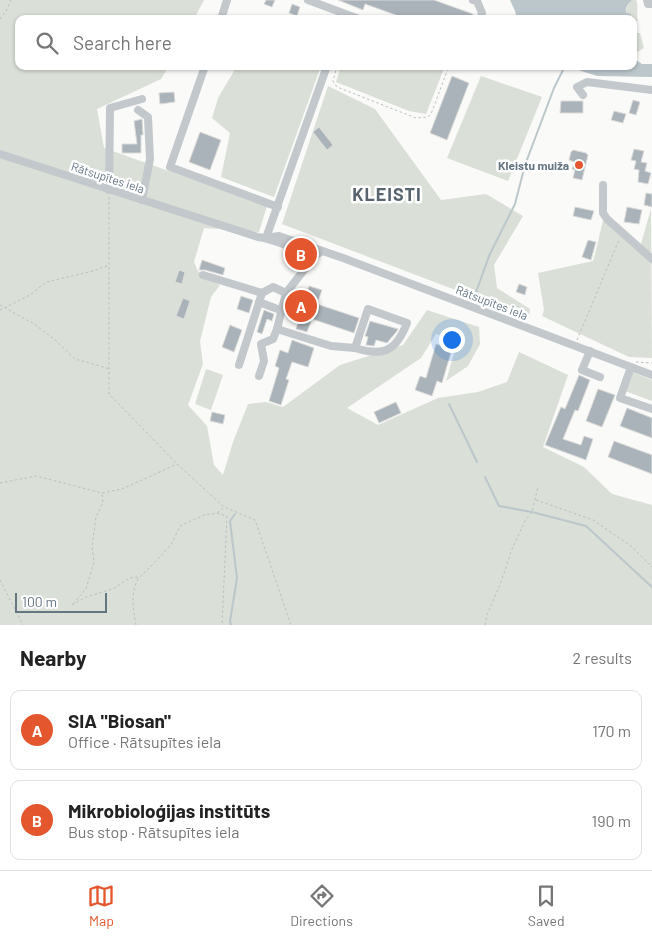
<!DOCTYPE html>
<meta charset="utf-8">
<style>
:root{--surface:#fff;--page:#f2f2f2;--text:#222;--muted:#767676;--line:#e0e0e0;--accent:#e4572e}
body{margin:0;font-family:Barlow,sans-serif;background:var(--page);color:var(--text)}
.scale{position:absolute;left:15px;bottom:12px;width:92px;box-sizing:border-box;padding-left:5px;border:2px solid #657683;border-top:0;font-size:14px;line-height:18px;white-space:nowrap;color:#657683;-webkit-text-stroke:4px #fff;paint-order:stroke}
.you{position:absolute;left:451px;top:339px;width:18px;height:18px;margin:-12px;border:4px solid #fff;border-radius:50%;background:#1a73e8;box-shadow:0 0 0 8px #1a73e833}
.badge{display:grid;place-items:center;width:32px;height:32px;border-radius:50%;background:var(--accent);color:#fff;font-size:16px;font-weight:700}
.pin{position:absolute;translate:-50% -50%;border:2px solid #fff;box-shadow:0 1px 5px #0006}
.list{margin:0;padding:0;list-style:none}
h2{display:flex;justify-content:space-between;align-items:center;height:65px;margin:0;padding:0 20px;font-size:21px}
h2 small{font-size:16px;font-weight:400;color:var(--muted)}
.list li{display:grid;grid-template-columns:32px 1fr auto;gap:15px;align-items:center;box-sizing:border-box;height:80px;margin:0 10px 10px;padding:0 10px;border:1px solid var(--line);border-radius:10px}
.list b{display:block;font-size:19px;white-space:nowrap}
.list p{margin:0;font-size:16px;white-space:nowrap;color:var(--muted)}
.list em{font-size:16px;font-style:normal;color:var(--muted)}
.icon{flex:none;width:28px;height:28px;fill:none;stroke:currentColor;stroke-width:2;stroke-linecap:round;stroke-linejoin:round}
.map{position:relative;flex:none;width:652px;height:625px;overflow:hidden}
.search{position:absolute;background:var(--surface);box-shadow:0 1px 4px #0004;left:15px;right:15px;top:15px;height:55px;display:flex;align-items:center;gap:12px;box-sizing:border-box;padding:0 18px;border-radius:10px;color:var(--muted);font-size:19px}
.sheet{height:245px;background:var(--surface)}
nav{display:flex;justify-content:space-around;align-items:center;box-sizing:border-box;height:70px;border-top:1px solid var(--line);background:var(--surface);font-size:14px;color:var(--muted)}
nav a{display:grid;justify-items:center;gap:2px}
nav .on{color:var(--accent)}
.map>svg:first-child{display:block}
.green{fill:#dadfd7}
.water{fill:#bbc7cb}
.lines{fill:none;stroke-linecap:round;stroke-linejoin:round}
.stream{stroke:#bbc7cb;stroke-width:2}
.building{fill:#aab3b9;stroke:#dcdcda}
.path{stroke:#bbbfc2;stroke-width:1;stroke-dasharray:2.5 2.5;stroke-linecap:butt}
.minor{stroke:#c3c8cc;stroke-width:8}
.poi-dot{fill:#e4572e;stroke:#fff;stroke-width:2}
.labels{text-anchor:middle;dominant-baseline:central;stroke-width:5;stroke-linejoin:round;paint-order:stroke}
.poi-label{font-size:12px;font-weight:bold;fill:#657683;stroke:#fff;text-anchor:end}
.street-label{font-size:12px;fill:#657683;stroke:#fff}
.district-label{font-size:18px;font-weight:bold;letter-spacing:1px;fill:#57646e;stroke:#fff}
</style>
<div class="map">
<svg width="652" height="625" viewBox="0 0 652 625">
<rect width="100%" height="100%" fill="#fafaf8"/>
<!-- green -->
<g class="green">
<path d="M0 0H204L194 19H19V66H169L161 79 97 109 104 148 267 206 259 232 204 228 194 262 198 271 220 285 211 297 200 341 203 364 188 405 207 426 214 465 223 475 233 442 248 404 266 402 283 407 340 365 403 345 427 310 479 327 480 344 468 366 446 381 458 340 436 334 421 358 347 408 378 425 438 398 478 392 507 382 519 352 568 375 543 447 584 467 612 494 652 505V625H0Z"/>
<path d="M632 0H636C639 5 636 15 638 21L633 22V19H628L630 16 626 13C626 6 629 5 632 0Z"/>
<path d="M633 33H640L644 48 636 53H633Z"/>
<path d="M237 66H321L274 197 221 177 230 133 212 118 218 98Z"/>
<path d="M341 66H443V71L426 114 409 111 336 82Z"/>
<path d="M481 76 542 97 508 181 447 158Z"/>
<path d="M328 86 375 109 441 200 486 194 523 216 494 265 497 288 530 309 529 318 282 224Z"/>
<path d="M651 209 652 358 629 357 542 316 544 310 538 273 593 261C598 245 600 230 605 214L640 247Z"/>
<path d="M206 369 223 375 211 410 195 404Z"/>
<path d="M632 372 652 380V401L625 391Z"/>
</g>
<!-- water -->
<g class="water">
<path d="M510 0H632C629 4 625 6 626 13L631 14 628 19H517L515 11Z"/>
<path d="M636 60 642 64H652V77L597 76 566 66H633V61Z"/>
</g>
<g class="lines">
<!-- stream -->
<g class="stream">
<path d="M474 298 489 256 515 204 525 165 554 88 565 66"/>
<path d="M449 404 477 462"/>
<path d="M485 477 499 506 532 512 586 526 652 587"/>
<path d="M231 625 230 621 237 578 230 521 235 514"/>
</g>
</g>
<!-- building -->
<g class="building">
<path d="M266 0H275L272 7 264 4Z"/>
<path d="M338 0H434L473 14 472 19H407L365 4 363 10Z"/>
<path d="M292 4 300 7 297 16 289 13Z"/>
<path d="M452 76 469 83 447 140 430 133Z"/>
<path d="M174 92 175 102 160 104 159 93Z"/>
<path d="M633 100 640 102 636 115 629 113Z"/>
<path d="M561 101H583V113H560Z"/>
<path d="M614 111 626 114 623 123 611 120Z"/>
<path d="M142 119 143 135H141V153H122V144H137L134 121Z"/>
<path d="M319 127 333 145 327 150 313 132Z"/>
<path d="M200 132 221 140 210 170 189 162Z"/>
<path d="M634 149 644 151 641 162 647 163 645 171 651 173 648 184 638 182 639 170 634 169 636 161 631 160Z"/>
<path d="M573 150 586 153 588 155 582 180 573 178 575 170 572 169 574 162 569 160 571 152Z"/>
<path d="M646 193 652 194V207L644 205Z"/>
<path d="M575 207 594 211 591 220 573 216Z"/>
<path d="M627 207 642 210 639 224 624 222Z"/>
<path d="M588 240 596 242 591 260 582 257Z"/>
<path d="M202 260 225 268 223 275 205 270H199Z"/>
<path d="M179 270 185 272 182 284 175 282Z"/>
<path d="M519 284 527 287 525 295 516 292Z"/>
<path d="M309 286 322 290 317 304 359 318 354 333 312 319 307 332 296 329 301 313 288 309 291 298 304 302Z"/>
<path d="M241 296 253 300 249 313 237 309Z"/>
<path d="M183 298 190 301 184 319 176 316Z"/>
<path d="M264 310 274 314 272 321 267 319 262 334 257 332Z"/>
<path d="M370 321 398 329 397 331 387 343 376 340 374 346 366 345 368 337 365 336Z"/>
<path d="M230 325 242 330 234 352 222 347Z"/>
<path d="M292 340 314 348 308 367 292 362 286 379 289 380 281 405 269 401 279 368 275 366 280 350 288 353Z"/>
<path d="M436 344 452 349 442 383 437 381 432 396 415 390 420 376 426 378Z"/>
<path d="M579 375 590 380 578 411 575 410 563 439 581 445 584 436 593 439 586 460 545 445 561 407 565 409Z"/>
<path d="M598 389 615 395 602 427 586 421Z"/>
<path d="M396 402 401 413 379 423 374 412Z"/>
<path d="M627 408 652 418V438L620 426Z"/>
<path d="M212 412 225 415 223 424 210 421Z"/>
<path d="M614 441 652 455V474L608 457Z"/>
</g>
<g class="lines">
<!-- path -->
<g class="path">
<path d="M0 19 6 11 11 0"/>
<path d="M337 66 333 81 337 87 416 118 428 117 431 114 449 66"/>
<path d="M109 197V394L177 464 224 507 255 520 291 625"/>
<path d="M0 305 34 324 54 339 75 359 110 369"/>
<path d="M0 310 30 295 46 282 93 271 109 265"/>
<path d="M577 340 619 240"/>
<path d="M636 362 652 363"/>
<path d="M0 483 36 476 102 493 122 489 177 464"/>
<path d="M536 500 593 520 631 546 652 567"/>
<path d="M217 513 227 516 222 625"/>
<path d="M0 580 23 625"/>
<path d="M73 604 86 589 94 562 92 546 96 517 103 503 102 494"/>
<path d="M72 605 86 597 115 588 129 578 140 577 160 557 172 543 180 526 204 515 217 513 224 507"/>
<path d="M136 625C133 608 130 592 139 577"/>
<path d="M485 625 487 615 501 582 512 549 525 521 532 512 538 487"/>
</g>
<!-- minor -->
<g class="minor">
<path d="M308 0 359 19"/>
<path d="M473 0 477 1 482 13 480 19"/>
<path d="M647 0 648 4H652"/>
<path d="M221 19 227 0"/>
<path d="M205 66 170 167 278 207"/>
<path d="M583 95 577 87 587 82 652 90"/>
<path d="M138 110 148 117 150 159 142 200"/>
<path d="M0 154 258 237C279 239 301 256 322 251"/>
<path d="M603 185V213L607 219 652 259"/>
<path d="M109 190 110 108 142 99"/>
<path d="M266 238 279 236 343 258 652 375"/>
<path d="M266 238 327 66"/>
<path d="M319 253 315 256 286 293 277 329 331 346 355 348"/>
<path d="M203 275 262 293"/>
<path d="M259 302 280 310"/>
<path d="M368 309 407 323C396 351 384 357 355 348Z"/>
<path d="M590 351 582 370 600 377"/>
<path d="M239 365 262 293 273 287 286 293"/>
<path d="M631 367 620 398 652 409"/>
<path d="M259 376 264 361 261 344 273 339 277 329"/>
</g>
</g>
<!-- markers -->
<circle class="poi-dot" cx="579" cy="165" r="5"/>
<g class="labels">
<!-- poi labels -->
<g class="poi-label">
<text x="569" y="165">Kleistu muiža</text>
</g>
<!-- street labels -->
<g class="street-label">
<text transform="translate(108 177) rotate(18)">Rātsupītes iela</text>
<text transform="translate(492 302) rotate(21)">Rātsupītes iela</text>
</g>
<!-- district labels -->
<g class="district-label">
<text x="387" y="194">KLEISTI</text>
</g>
</g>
</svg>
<div class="scale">100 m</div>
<div class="you"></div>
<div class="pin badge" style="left:301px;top:306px">A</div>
<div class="pin badge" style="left:301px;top:254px">B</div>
<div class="search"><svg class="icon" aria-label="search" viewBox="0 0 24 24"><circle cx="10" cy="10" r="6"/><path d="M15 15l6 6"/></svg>Search here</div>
</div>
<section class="sheet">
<h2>Nearby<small>2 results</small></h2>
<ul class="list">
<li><span class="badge">A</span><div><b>SIA &quot;Biosan&quot;</b><p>Office · Rātsupītes iela</p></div><em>170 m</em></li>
<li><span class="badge">B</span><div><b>Mikrobioloģijas institūts</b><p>Bus stop · Rātsupītes iela</p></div><em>190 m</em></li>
</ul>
</section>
<nav>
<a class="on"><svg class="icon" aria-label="map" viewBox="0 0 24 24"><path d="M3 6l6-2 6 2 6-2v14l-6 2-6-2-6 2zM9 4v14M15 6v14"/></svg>Map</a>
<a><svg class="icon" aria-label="directions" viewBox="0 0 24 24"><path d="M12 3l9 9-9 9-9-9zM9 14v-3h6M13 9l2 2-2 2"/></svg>Directions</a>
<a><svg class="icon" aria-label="saved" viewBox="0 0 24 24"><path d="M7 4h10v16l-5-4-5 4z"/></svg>Saved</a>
</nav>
